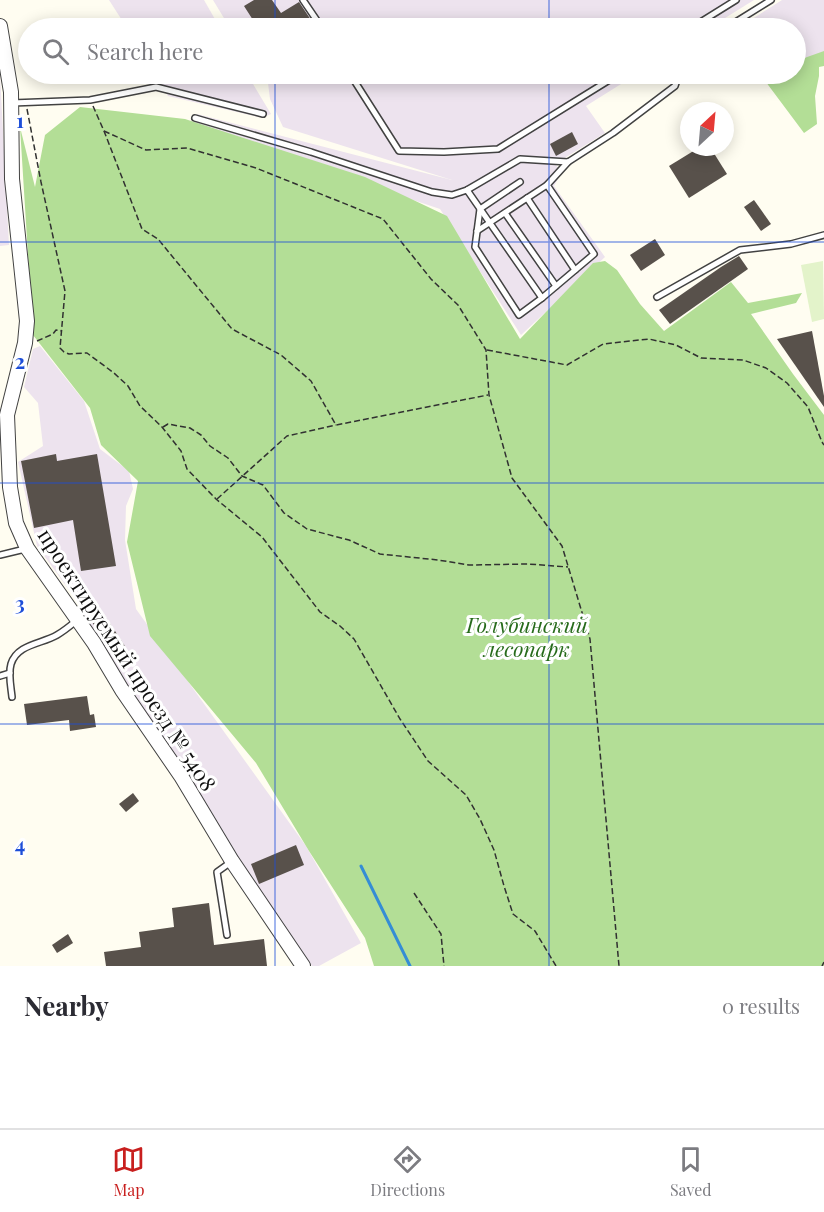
<!DOCTYPE html>
<meta charset="utf-8">
<style>
:root{--surface:#fff;--page:#f7f7f7;--text:#2b2b33;--muted:#7c7c81;--line:#e1e1e2;--accent:#c81f1e}
body{margin:0;font-family:"Playfair Display",serif;background:var(--page);color:var(--text)}
.compass{position:absolute;left:680px;top:102px;width:54px;height:54px;border-radius:50%;background:var(--surface);box-shadow:0 3px 15px #0003;rotate:26deg}
.list{margin:0;padding:0;list-style:none}
h2{display:flex;justify-content:space-between;align-items:center;height:78px;margin:0;padding:0 24px;font-size:26px}
h2 small{font-size:20px;font-weight:400;color:var(--muted)}
.icon{flex:none;width:33px;height:33px;fill:none;stroke:currentColor;stroke-width:2;stroke-linecap:round;stroke-linejoin:round}
.map{position:relative;flex:none;width:824px;height:966px;overflow:hidden}
.search{position:absolute;background:var(--surface);box-shadow:0 3px 15px #0003;left:18px;right:18px;top:18px;height:66px;display:flex;align-items:center;gap:15px;box-sizing:border-box;padding:0 21px;border-radius:33px;color:var(--muted);font-size:22px}
.sheet{height:162px;background:var(--surface)}
nav{display:flex;justify-content:space-around;align-items:center;box-sizing:border-box;height:84px;border-top:2px solid var(--line);background:var(--surface);font-size:16px;color:var(--muted)}
nav a{display:grid;justify-items:center;gap:3px}
nav .on{color:var(--accent)}
.map>svg:first-child{display:block}
.industrial{fill:#ede3ee}
.forest{fill:#b3de96}
.pitch{fill:#e3f3ca}
.lines{fill:none;stroke-linecap:round;stroke-linejoin:round}
.stream{stroke:#358dd5;stroke-width:3}
.building{fill:#58514b}
.service-casing{stroke:#424242;stroke-width:8}
.tertiary-casing{stroke:#424242;stroke-width:16}
.path{stroke:#313131;stroke-width:1.5;stroke-dasharray:6 3;stroke-linecap:butt}
.service{stroke:#fff;stroke-width:5}
.tertiary{stroke:#fff;stroke-width:14}
.grid{fill:none;stroke:#1d4ed8;stroke-width:1.5;stroke-opacity:0.55}
.labels{text-anchor:middle;dominant-baseline:central;stroke-width:6;stroke-linejoin:round;paint-order:stroke}
.park-label{font-size:21px;font-style:italic;fill:#276b1b;stroke:#fff}
.street-label{font-size:21px;fill:#0f0f0f;stroke:#fff}
.grid-label{font-size:20px;text-anchor:middle;font-weight:bold;fill:#1d4ed8;stroke:#fff;stroke-width:6;stroke-linejoin:round;paint-order:stroke}
</style>
<div class="map">
<svg width="824" height="966" viewBox="0 0 824 966">
<rect width="100%" height="100%" fill="#fffdf1"/>
<!-- industrial -->
<g class="industrial">
<path d="M109 0H204L220 28H127Z"/>
<path d="M213 0H754L709 28H230Z"/>
<path d="M782 0H824V63L796 70V28H738Z"/>
<path d="M154 74H247L271 114 262 118 168 96Z"/>
<path d="M262 74H637L586 106 605 133 555 164 562 172 554 186 605 257 521 335 440 209 192 126 197 114 452 180 283 127 270 99 268 83Z"/>
<path d="M0 75 9 245 0 246Z"/>
<path d="M40 346 84 401 100 449 129 471 133 489 126 506 125 540 136 609 306 846 361 943 319 966H312L256 889 84 617 85 612 37 546 18 462 43 446 38 403 24 387 33 349Z"/>
</g>
<!-- forest -->
<g class="forest">
<path d="M824 51V66L819 67V76L815 96 817 124 804 133 760 74H796V61Z"/>
<path d="M80 107 185 119 365 177 447 216 520 339 593 263 605 261 617 270 640 304 664 331 731 282 748 303 802 293 796 303 751 314 793 374 824 415V966H374L365 938 309 851 256 763 150 636 127 542 138 481 101 445 90 408 33 335 20 127 35 187 45 135Z"/>
</g>
<!-- pitch -->
<path class="pitch" d="M823 261 824 319 812 322 801 265Z"/>
<g class="lines">
<!-- stream -->
<path class="stream" d="M361 866 410 966"/>
</g>
<!-- building -->
<g class="building">
<path d="M254 0H272L281 13 299 2 315 26 311 28H258L244 6Z"/>
<path d="M572 132 578 144 556 156 550 144Z"/>
<path d="M700 147H710L727 174 689 198 669 166Z"/>
<path d="M754 200 771 224 761 231 744 207Z"/>
<path d="M655 239 665 255 641 271 630 255Z"/>
<path d="M739 256 748 269 670 324 659 310 721 267Z"/>
<path d="M812 331 824 396V407L777 339Z"/>
<path d="M56 454 57 461 97 454 116 566 81 571 73 520 34 528 21 461Z"/>
<path d="M95 601 125 646 114 654 83 609Z"/>
<path d="M87 696 90 715 94 714 96 727 70 731 69 720 27 725 24 704Z"/>
<path d="M133 793 139 801 126 812 119 804Z"/>
<path d="M296 845 304 865 259 884 251 864Z"/>
<path d="M209 903 214 945 264 939 267 966H106L104 952 141 947 139 932 174 927 172 908Z"/>
<path d="M68 934 73 943 57 953 52 945Z"/>
</g>
<g class="lines">
<defs>
<g id="service">
<path d="M303 0 322 28"/>
<path d="M691 28 736 0"/>
<path d="M726 28 771 0"/>
<path d="M350 74 399 151 444 152 498 149 619 74"/>
<path d="M12 103 90 100 156 87 263 114"/>
<path d="M195 118 311 152 432 192 452 195 467 190 520 159 568 162 613 133 675 86 679 74"/>
<path d="M520 182 480 209 475 247 519 315 542 298 594 254 547 185"/>
<path d="M467 190 542 298"/>
<path d="M527 198 575 270"/>
<path d="M505 213 556 286"/>
<path d="M477 231 547 185 568 162"/>
<path d="M657 297 740 250 791 244 824 235"/>
<path d="M0 555 25 549"/>
<path d="M0 676 10 673"/>
<path d="M12 697C11 687 8 674 11 664 17 644 42 644 57 635 64 631 70 626 76 621"/>
<path d="M227 935 217 872 231 862"/>
</g>
<path id="tertiary" d="M0 26 11 92 12 179 27 321 25 343 7 415 10 487 16 523 27 548 94 643 122 690 181 776 232 861 303 966"/>
</defs>
<!-- service casing -->
<use href="#service" class="service-casing"/>
<!-- tertiary casing -->
<use href="#tertiary" class="tertiary-casing"/>
<!-- path -->
<g class="path">
<path d="M93 106 104 131 142 229 158 239 232 329 281 355 311 381 336 425 488 395"/>
<path d="M27 109 41 182 65 291 60 348 64 352 69 354 87 353 114 373 128 386 140 406 162 427 181 451 187 469 216 499 262 537 320 612 340 626 354 639 400 719 428 761 466 795 480 819 494 850 504 886 513 914 535 931 556 966"/>
<path d="M104 131 146 150 187 148 256 168 383 219 431 279 458 305 486 350 489 395 512 478 562 546 590 639 619 966"/>
<path d="M37 341 53 334 56 330 62 331"/>
<path d="M487 350 567 365 603 344 649 339 676 345 701 358 743 360 766 368 787 383 808 407 822 442 824 445"/>
<path d="M163 427 168 424 190 428 201 435 210 446 228 458 242 476 263 485 284 513 307 529 349 540 380 554 438 560 469 565 528 564 568 567"/>
<path d="M217 499 287 436 336 425"/>
<path d="M414 893 441 934 444 966"/>
<path d="M822 966 824 962"/>
</g>
<!-- service -->
<use href="#service" class="service"/>
<!-- tertiary -->
<use href="#tertiary" class="tertiary"/>
</g>
<!-- grid -->
<path class="grid" d="M275 0V28M549 0V28M275 74V966M549 74V966M0 242H824M0 483H824M0 724H824"/>
<g class="labels">
<!-- park labels -->
<g class="park-label">
<text x="527" y="624">Голубинский<tspan x="527" dy="24">лесопарк</tspan></text>
</g>
<!-- street labels -->
<g class="street-label">
<text transform="translate(128 659) rotate(57)">проектируемый проезд № 5408</text>
</g>
</g>
<g class="grid-label">
<text x="20" y="128">1</text>
<text x="20" y="369">2</text>
<text x="20" y="611">3</text>
<text x="20" y="852">4</text>
</g>
</svg>
<svg class="compass" viewBox="-18 -18 36 36"><path d="M0-13l5 13h-10z" fill="#e53935"/><path d="M0 13l5-13h-10z" fill="#7c7c81"/></svg>
<div class="search"><svg class="icon" aria-label="search" viewBox="0 0 24 24"><circle cx="10" cy="10" r="6"/><path d="M15 15l6 6"/></svg>Search here</div>
</div>
<section class="sheet">
<h2>Nearby<small>0 results</small></h2>
<ul class="list">
</ul>
</section>
<nav>
<a class="on"><svg class="icon" aria-label="map" viewBox="0 0 24 24"><path d="M3 6l6-2 6 2 6-2v14l-6 2-6-2-6 2zM9 4v14M15 6v14"/></svg>Map</a>
<a><svg class="icon" aria-label="directions" viewBox="0 0 24 24"><path d="M12 3l9 9-9 9-9-9zM9 14v-3h6M13 9l2 2-2 2"/></svg>Directions</a>
<a><svg class="icon" aria-label="saved" viewBox="0 0 24 24"><path d="M7 4h10v16l-5-4-5 4z"/></svg>Saved</a>
</nav>
